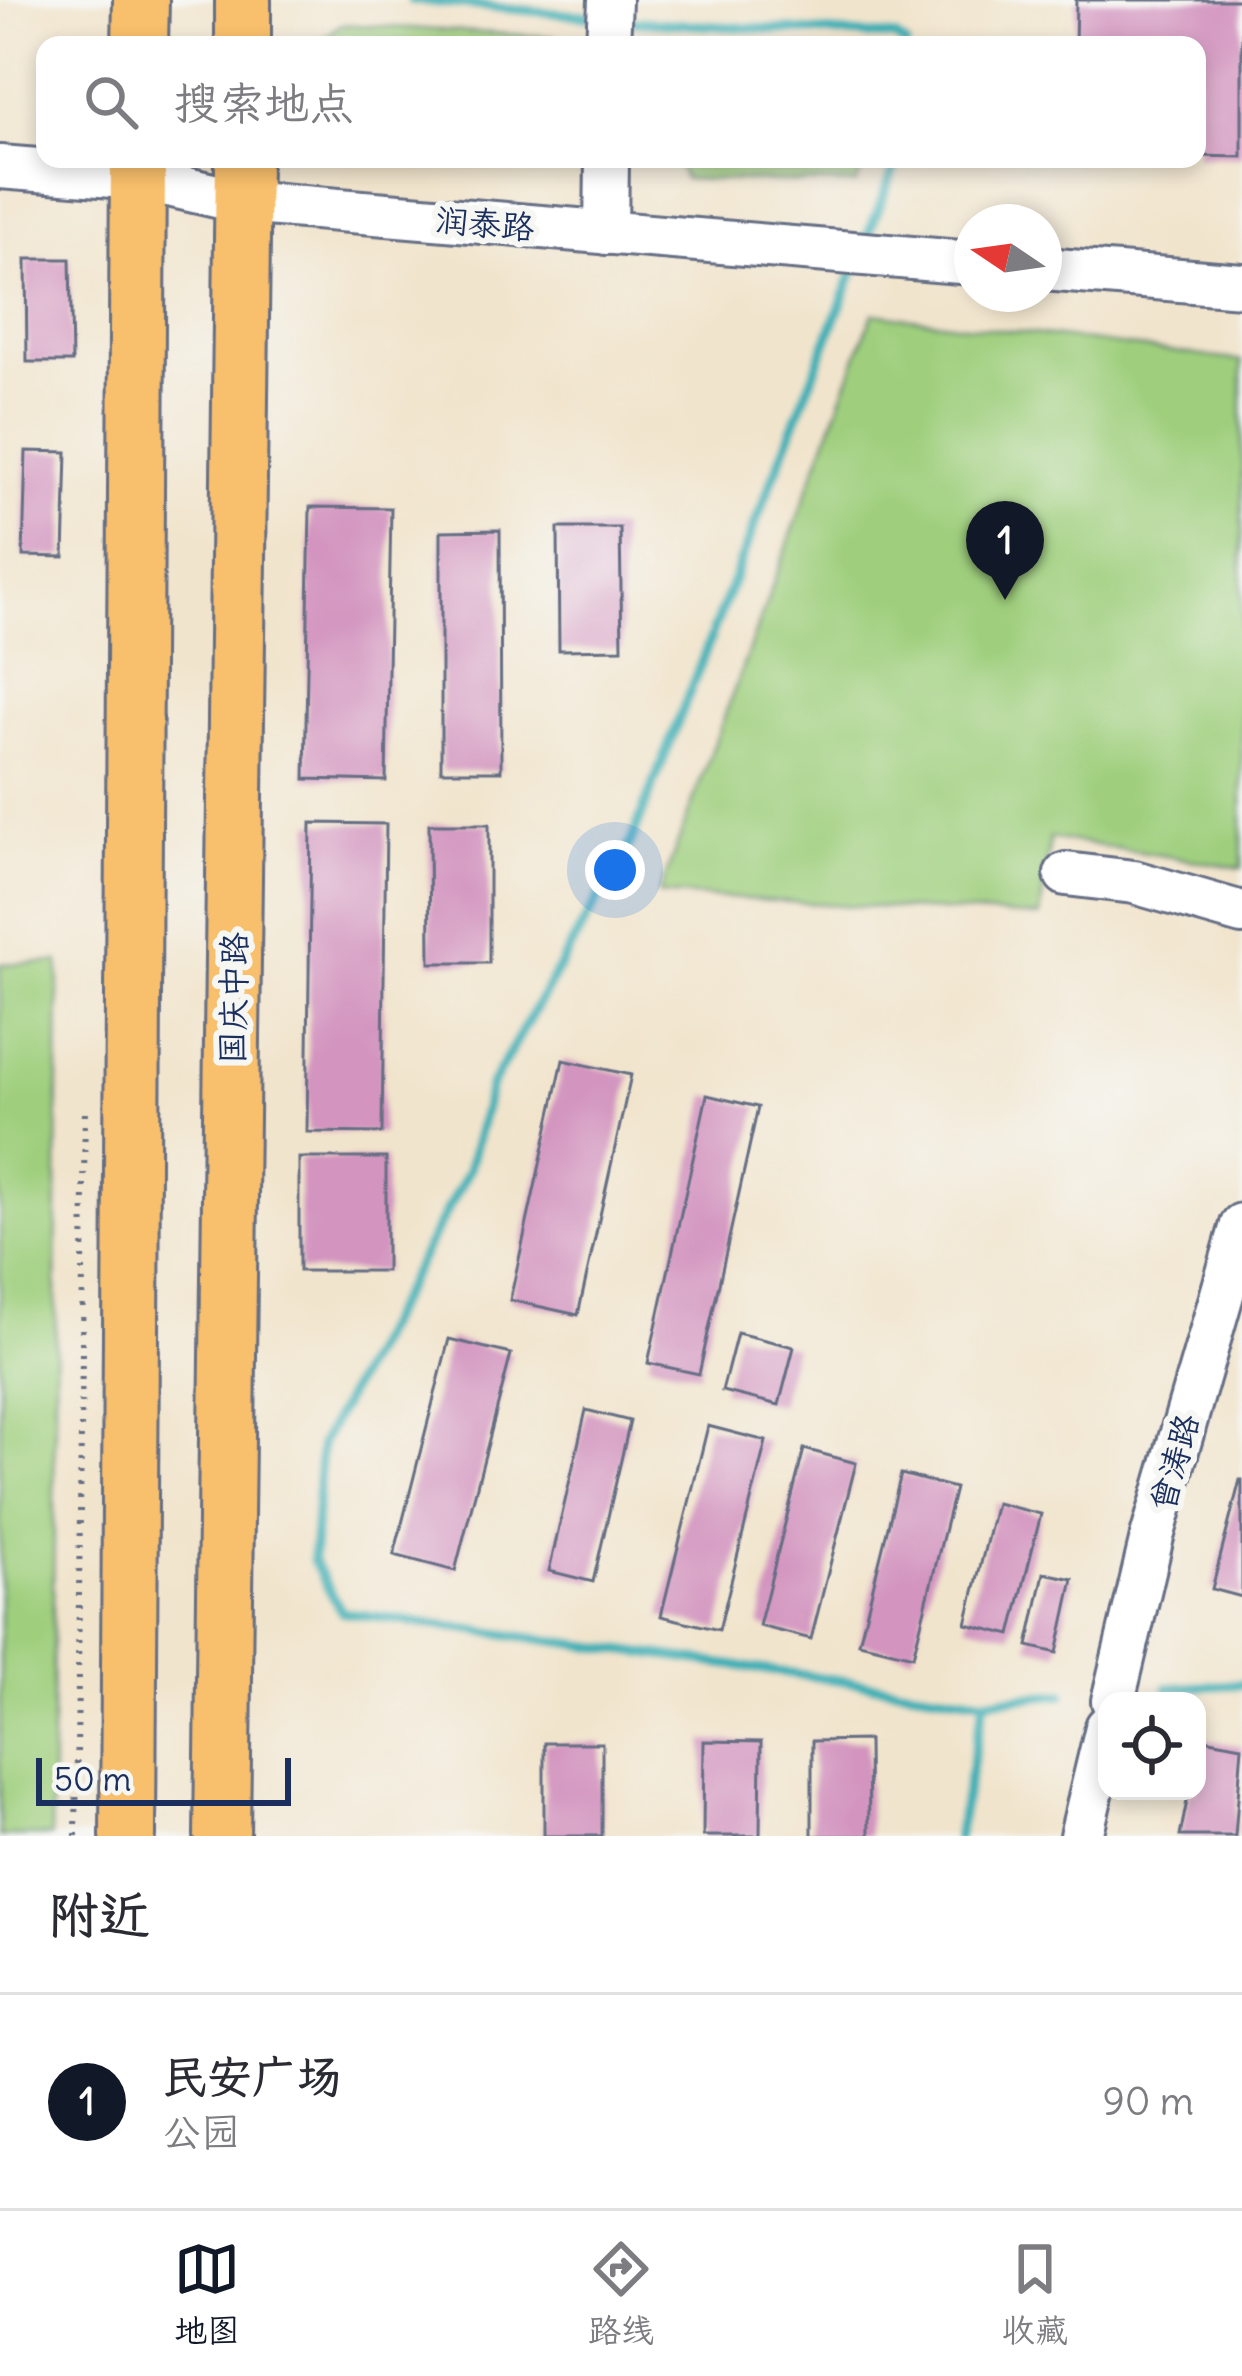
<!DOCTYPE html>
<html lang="zh">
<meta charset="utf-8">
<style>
:root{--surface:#fff;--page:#f2f2f3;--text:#2b2b33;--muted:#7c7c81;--line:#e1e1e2;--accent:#111827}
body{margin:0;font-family:Delius,"LXGW WenKai TC",sans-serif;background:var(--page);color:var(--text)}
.controls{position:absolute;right:36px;bottom:36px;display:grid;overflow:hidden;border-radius:24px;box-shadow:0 6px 18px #0003}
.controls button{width:108px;height:108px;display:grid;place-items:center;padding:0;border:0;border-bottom:3px solid var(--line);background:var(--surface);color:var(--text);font:60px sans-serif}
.compass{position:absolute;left:954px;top:204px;width:108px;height:108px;border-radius:50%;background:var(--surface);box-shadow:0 6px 18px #0003;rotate:283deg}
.scale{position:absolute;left:36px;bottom:30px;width:255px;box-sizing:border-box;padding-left:12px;border:6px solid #1b2f5e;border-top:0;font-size:33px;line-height:42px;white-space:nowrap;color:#1b2f5e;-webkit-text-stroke:9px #f6f6f2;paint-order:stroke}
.you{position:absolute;left:615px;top:870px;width:42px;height:42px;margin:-30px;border:9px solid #fff;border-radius:50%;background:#1a73e8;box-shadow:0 0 0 18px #1a73e833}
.badge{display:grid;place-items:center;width:78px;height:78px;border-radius:50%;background:var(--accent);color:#fff;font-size:39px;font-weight:700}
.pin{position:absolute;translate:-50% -99px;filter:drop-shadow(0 3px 6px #0008)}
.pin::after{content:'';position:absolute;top:63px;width:42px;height:36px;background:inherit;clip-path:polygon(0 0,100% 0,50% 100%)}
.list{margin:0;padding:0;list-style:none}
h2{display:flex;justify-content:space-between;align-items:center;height:156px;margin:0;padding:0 48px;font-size:51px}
h2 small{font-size:39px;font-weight:400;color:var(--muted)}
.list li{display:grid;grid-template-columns:78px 1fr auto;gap:36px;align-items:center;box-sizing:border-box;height:216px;padding:0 48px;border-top:3px solid var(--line)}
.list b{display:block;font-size:45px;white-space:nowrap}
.list p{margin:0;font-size:39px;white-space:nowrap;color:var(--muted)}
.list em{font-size:39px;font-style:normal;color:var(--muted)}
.icon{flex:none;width:66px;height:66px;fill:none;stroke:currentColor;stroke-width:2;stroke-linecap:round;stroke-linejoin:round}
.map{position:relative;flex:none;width:1242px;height:1836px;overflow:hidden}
.search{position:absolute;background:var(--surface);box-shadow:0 6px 18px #0003;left:36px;right:36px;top:36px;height:132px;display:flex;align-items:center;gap:30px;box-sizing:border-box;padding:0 42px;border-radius:24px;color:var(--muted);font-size:45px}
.sheet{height:372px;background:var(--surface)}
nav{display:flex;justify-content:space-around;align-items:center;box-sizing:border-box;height:168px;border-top:3px solid var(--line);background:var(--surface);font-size:33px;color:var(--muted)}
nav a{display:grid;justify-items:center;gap:6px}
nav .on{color:var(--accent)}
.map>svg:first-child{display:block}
.green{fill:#9fcf7d;stroke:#5d7f6e;stroke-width:3}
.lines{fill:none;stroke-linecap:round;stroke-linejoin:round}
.stream{stroke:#3fb0b6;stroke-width:10}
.building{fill:#d394bf}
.minor-casing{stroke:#666e84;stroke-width:48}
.major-casing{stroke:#666e84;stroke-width:60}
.path{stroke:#666e84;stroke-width:6;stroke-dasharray:3 9;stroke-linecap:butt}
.minor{stroke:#fff;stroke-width:42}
.major{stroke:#f8bf6c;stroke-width:54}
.labels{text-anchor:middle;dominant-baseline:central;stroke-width:12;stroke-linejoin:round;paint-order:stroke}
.street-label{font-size:33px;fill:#1b2f5e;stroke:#f6f6f2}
</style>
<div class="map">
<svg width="1242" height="1836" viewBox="0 0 1242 1836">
<rect width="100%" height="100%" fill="#f6f6f2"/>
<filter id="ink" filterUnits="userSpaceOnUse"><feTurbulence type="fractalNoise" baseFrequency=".00833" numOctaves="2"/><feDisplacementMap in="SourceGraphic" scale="24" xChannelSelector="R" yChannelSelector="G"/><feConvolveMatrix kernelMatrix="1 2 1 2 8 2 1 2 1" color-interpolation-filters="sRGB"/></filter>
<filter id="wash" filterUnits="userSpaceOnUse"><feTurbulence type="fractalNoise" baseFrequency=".004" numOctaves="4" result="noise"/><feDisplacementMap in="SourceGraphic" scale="48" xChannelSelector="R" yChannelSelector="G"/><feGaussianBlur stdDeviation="2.7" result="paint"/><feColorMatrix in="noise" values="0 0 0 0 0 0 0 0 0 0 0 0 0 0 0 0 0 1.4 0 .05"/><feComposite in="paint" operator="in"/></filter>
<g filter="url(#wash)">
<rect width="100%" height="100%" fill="#f1e4cc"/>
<!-- green -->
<g class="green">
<path d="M341 24 555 37V45H316Z"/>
<path d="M675 159H867L856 184 684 179Z"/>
<path d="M873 313 1242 361V868L1050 838 1040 917 659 894Z"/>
<path d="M59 962 51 1836H0V964Z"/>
</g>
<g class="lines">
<!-- stream -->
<g class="stream">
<path d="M411 0 599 17"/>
<path d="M617 20 895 37 906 45"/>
<path d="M864 245 898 159"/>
<path d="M857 263 631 842 490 1087 468 1171 321 1444 313 1561 342 1612 985 1700 957 1836"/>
<path d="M1168 1688 1242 1684"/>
<path d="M985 1700 1063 1694"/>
</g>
</g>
<g id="blocks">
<!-- building -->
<g class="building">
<path d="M1076 0H1242V157L1197 156V45H1075Z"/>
<path d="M26 259H70L72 362H27Z"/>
<path d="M26 451 67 452 64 557 23 556Z"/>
<path d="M310 507 391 508 386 781 305 779Z"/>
<path d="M558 528H620L622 649 559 650Z"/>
<path d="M500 530 501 771H441V531Z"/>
<path d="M311 823 386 824 382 1133 307 1132Z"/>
<path d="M429 824H489V963H430Z"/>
<path d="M563 1060 631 1075 578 1315 510 1300Z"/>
<path d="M707 1095 758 1107 699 1374 648 1363Z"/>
<rect x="299" y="1158" width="87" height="113"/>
<path d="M737 1333 794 1347 779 1405 722 1391Z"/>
<path d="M449 1339 511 1354 455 1571 394 1555Z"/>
<path d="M586 1410 630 1421 593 1582 549 1571Z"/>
<path d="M708 1426 766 1441 719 1630 661 1616Z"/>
<path d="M804 1449 856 1463 811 1639 759 1626Z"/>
<path d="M901 1474 955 1488 913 1656 859 1643Z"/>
<path d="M1240 1480H1242V1597L1212 1589Z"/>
<path d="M996 1503 1041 1514 1011 1635 966 1624Z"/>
<path d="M1044 1573 1073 1579 1057 1653 1028 1646Z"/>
<path d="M1199 1738 1242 1746 1235 1836H1180L1189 1791H1197Z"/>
<path d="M868 1740 869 1836H812V1741Z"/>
<path d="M704 1741 761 1742 760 1836H703Z"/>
<rect x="544" y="1743" width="58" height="93"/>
</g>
</g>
</g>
<g filter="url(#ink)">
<use href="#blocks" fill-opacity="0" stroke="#666e84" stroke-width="3"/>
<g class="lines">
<defs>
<g id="minor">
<path d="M608 45 610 0"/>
<path d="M0 167 138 178 243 202 972 263"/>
<path d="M606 233 607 159"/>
<path d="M1044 269 1242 285"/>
<path d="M1066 874 1134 882 1242 913"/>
<path d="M1113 1701 1152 1537 1242 1225"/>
<path d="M1081 1836 1107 1727"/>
</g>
<g id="major">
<path d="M140 45 141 0"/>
<path d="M243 45V0"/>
<path d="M128 1836 138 159"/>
<path d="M222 1836 243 159"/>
</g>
</defs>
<!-- minor casing -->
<use href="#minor" class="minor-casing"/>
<!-- major casing -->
<use href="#major" class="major-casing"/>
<!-- path -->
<path class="path" d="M76 1836 85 1105"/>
<!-- minor -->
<use href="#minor" class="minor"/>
<!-- major -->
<use href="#major" class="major"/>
</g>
</g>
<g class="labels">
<!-- street labels -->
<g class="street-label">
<text transform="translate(485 223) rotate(5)">润泰路</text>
<text transform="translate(233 998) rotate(-89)">国庆中路</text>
<text transform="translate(1174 1462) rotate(-74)">曾涛路</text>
</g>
</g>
</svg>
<div class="controls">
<button><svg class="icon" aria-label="locate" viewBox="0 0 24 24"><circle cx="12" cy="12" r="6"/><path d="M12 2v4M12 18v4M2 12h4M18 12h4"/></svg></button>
</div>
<svg class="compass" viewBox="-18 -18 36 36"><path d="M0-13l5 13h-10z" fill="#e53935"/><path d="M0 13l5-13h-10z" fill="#7c7c81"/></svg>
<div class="scale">50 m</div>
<div class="you"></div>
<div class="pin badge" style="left:1005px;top:600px">1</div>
<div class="search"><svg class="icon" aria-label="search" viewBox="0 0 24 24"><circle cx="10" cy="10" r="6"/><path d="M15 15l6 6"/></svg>搜索地点</div>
</div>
<section class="sheet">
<h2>附近<small></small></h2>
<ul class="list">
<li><span class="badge">1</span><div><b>民安广场</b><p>公园</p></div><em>90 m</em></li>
</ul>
</section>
<nav>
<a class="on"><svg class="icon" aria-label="map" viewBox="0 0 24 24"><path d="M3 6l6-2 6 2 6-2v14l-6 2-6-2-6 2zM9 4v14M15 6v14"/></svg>地图</a>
<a><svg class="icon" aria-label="directions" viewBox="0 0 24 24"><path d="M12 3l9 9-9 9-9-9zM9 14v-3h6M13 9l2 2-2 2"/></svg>路线</a>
<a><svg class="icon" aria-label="saved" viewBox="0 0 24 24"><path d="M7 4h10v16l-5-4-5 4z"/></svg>收藏</a>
</nav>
